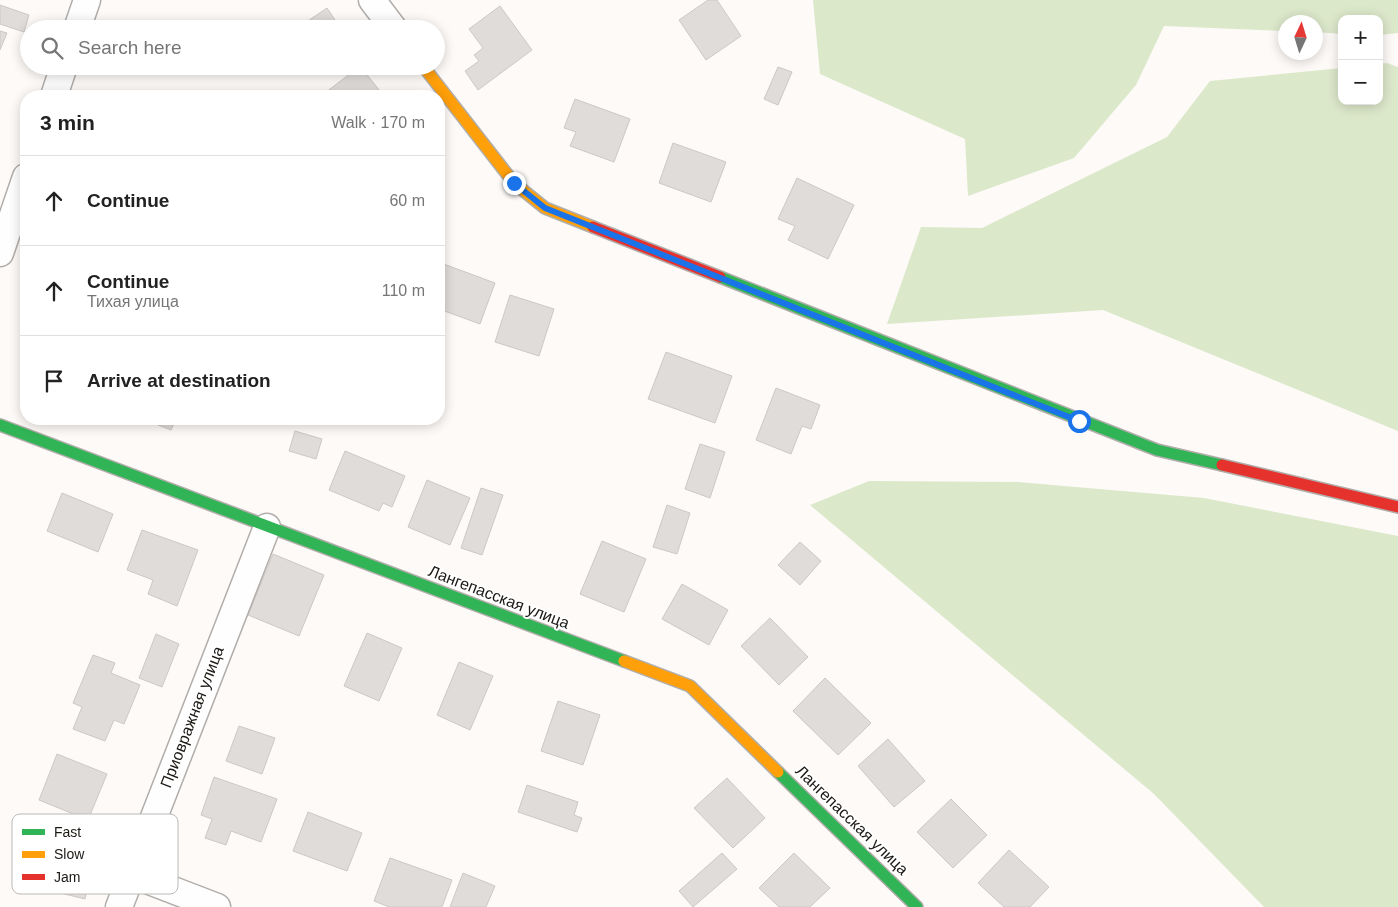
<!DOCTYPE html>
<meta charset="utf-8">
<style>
:root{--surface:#fff;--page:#f2f2f2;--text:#222;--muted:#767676;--line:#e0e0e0}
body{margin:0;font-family:Arial,sans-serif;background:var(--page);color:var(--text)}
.controls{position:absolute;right:15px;top:15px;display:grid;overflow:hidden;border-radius:10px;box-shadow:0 2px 12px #0003}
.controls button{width:45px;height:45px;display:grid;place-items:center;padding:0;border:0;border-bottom:1px solid var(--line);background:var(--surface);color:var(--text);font:25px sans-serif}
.compass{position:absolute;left:1278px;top:15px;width:45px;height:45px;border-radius:50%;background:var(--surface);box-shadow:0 2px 12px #0003;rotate:4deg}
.stop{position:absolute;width:15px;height:15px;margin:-11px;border:4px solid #1a73e8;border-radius:50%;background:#fff}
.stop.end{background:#1a73e8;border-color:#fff;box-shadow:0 1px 5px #0008}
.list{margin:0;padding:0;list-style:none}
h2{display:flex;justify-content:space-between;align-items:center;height:65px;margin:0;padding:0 20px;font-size:21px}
h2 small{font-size:16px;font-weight:400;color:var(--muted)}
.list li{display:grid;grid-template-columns:32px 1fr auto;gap:15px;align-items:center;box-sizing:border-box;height:90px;padding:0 20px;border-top:1px solid var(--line)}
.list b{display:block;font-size:19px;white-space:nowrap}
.list p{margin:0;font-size:16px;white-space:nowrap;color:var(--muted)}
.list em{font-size:16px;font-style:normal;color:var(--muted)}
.icon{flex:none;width:28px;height:28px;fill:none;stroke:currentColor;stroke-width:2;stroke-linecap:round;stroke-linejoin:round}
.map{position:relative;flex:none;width:1398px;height:907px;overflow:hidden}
.search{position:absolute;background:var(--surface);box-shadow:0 2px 12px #0003;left:20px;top:20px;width:425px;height:55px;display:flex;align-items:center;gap:12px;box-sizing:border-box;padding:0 18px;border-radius:28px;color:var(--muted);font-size:19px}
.panel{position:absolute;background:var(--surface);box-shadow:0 2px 12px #0003;left:20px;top:90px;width:425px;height:335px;border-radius:20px}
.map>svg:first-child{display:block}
.green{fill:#dce8ca}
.building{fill:#e0dcd9;stroke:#ccc8c6}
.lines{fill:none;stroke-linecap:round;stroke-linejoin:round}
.street-casing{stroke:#b0adaa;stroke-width:29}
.fast-casing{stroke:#b0adaa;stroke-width:14}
.slow-casing{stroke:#b0adaa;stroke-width:14}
.jam-casing{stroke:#b0adaa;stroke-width:14}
.street{stroke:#fffefe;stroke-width:26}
.fast{stroke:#30b455;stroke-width:11}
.slow{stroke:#ff9f0a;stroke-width:11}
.jam{stroke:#e5322d;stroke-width:11}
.route{stroke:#1a73e8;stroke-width:6}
.labels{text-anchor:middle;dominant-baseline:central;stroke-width:4;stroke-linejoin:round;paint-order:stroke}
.street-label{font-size:16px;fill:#1b1814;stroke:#fff}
.key{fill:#fff;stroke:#bbbab8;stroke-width:1}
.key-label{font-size:14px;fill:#1b1814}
</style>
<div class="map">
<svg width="1398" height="907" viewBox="0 0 1398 907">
<rect width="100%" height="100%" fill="#fdfaf8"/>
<!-- green -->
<g class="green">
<path d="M813 0H1398V33L1379 35V19H1342V34L1316 32V22H1286L1285 31 1164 26 1136 85 1074 158 968 196 965 139 820 74Z"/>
<path d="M1387 63 1398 67V431L1103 310 887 324 921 227 982 228 1167 137 1210 81 1342 68V101H1379V64Z"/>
<path d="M869 481 1018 482 1204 498 1398 536V907H1264L1154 794 810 505Z"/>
</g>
<!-- building -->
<g class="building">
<path d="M708 0H717L741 36 706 60 679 20Z"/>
<path d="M0 5 29 15 24 32 0 24Z"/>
<path d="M500 6 532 50 478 90 465 71 479 61 474 55 483 48 469 29Z"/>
<path d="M327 8 341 29H296Z"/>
<path d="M0 31 7 33 0 50Z"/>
<path d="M360 66 384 96H321Z"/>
<path d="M778 67 792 72 778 105 764 99Z"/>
<path d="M575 99 630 119 614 162 570 146 576 132 564 128Z"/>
<path d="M673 143 726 162 711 202 659 183Z"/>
<path d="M797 178 854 205 828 259 788 240 795 226 778 219Z"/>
<path d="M441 263 495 283 480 324 439 309V269Z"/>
<path d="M510 295 554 309 539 356 495 342Z"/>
<path d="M666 352 732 376 715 423 648 399Z"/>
<path d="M776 388 820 405 811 429 802 426 791 454 756 440Z"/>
<path d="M143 419H176L171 430Z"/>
<path d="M295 431 322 439 316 459 289 451Z"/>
<path d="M700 444 725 452 710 498 685 489Z"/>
<path d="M345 451 405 476 392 507 383 503 379 511 329 490Z"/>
<path d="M427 480 470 498 450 545 408 527Z"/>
<path d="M481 488 503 495 482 555 461 548Z"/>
<path d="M62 493 113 514 98 552 47 531Z"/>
<path d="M667 505 690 513 677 554 653 547Z"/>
<path d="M142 530 198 550 177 606 148 594 153 580 127 570Z"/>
<path d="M602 541 646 559 624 612 580 594Z"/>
<path d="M800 542 821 561 800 585 778 565Z"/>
<path d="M273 554 324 575 299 636 248 615Z"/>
<path d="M682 584 728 610 709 645 662 619Z"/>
<path d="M770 618 808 657 779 685 741 646Z"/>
<path d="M367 633 402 648 379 701 344 686Z"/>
<path d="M156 634 179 644 162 687 139 678Z"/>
<path d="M93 655 115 663 111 673 140 685 124 724 114 720 105 741 73 729 82 707 73 703Z"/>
<path d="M459 662 493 676 470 730 437 715Z"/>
<path d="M825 678 871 723 838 755 793 711Z"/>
<path d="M558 701 600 715 583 765 541 751Z"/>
<path d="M239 726 275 738 262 774 226 761Z"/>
<path d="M888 739 925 781 894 807 858 766Z"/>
<path d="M57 754 107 774 88 820 39 800Z"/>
<path d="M214 777 277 799 261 842 231 831 226 845 205 838 212 819 201 815Z"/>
<path d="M727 778 765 818 733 848 694 808Z"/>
<path d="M527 785 578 802 574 815 582 818 577 832 518 812Z"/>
<path d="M951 799 987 835 953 868 917 832Z"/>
<path d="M308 812 362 833 347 871 293 851Z"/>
<path d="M1009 850 1049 887 1030 907H1004L978 883Z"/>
<path d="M722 853 737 869 693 907 679 891Z"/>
<path d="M794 853 830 888 810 907H779L759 888Z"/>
<path d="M390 858 452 880 442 907H389L374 901Z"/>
<path d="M49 869 89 879 85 899 44 889Z"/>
<path d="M463 873 495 886 486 907H450Z"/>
</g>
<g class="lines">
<defs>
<g id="street">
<path d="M372 0 394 29"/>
<path d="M77 29 87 0"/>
<path d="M54 96 64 66"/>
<path d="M0 253 26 177"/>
<path d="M131 874 217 907"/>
<path d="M119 907 267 527"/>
</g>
<g id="fast">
<path d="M720 277 1157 450 1222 465"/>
<path d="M0 425 624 661"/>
<path d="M778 772 917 907"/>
</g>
<g id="slow">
<path d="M423 66 514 183 545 208 593 227"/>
<path d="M624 661 690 686 778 772"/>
</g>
<g id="jam">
<path d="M593 227 720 277"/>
<path d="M1222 465 1398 507"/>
</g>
</defs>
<!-- street casing -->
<use href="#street" class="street-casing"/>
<!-- fast casing -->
<use href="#fast" class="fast-casing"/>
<!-- slow casing -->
<use href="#slow" class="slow-casing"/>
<!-- jam casing -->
<use href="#jam" class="jam-casing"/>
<!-- street -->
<use href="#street" class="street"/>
<!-- fast -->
<use href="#fast" class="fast"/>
<!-- slow -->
<use href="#slow" class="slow"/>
<!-- jam -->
<use href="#jam" class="jam"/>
</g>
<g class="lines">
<!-- route -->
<path class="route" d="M514 183 545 208 1079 421"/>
</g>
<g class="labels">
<!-- street labels -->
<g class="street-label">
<text transform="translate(499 597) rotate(21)">Лангепасская улица</text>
<text transform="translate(192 717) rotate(-69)">Приовражная улица</text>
<text transform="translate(852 820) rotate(44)">Лангепасская улица</text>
</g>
</g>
<!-- legend -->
<rect x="12" y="814" width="166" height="80" rx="8" class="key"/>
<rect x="22" y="829" width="23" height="6" fill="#30b455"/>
<rect x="22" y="851" width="23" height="7" fill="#ff9f0a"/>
<rect x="22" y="874" width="23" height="6" fill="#e5322d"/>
<g class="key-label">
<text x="54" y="837">Fast</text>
<text x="54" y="859">Slow</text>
<text x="54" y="882">Jam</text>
</g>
</svg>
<div class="controls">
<button>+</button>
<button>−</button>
</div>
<svg class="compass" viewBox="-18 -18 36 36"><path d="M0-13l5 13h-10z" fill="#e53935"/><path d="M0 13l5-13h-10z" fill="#767676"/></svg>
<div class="stop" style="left:1079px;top:421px"></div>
<div class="stop end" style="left:514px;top:183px"></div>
<div class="search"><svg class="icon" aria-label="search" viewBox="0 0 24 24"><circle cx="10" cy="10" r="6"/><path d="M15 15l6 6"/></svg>Search here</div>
<section class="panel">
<h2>3 min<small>Walk · 170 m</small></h2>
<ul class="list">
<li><svg class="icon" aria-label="ahead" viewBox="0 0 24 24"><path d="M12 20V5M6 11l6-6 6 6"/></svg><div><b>Continue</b></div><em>60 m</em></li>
<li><svg class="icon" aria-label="ahead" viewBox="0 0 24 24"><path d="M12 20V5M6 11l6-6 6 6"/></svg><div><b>Continue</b><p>Тихая улица</p></div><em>110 m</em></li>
<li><svg class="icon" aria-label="arrive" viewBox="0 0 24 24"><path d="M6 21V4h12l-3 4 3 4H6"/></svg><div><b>Arrive at destination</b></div></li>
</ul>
</section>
</div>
